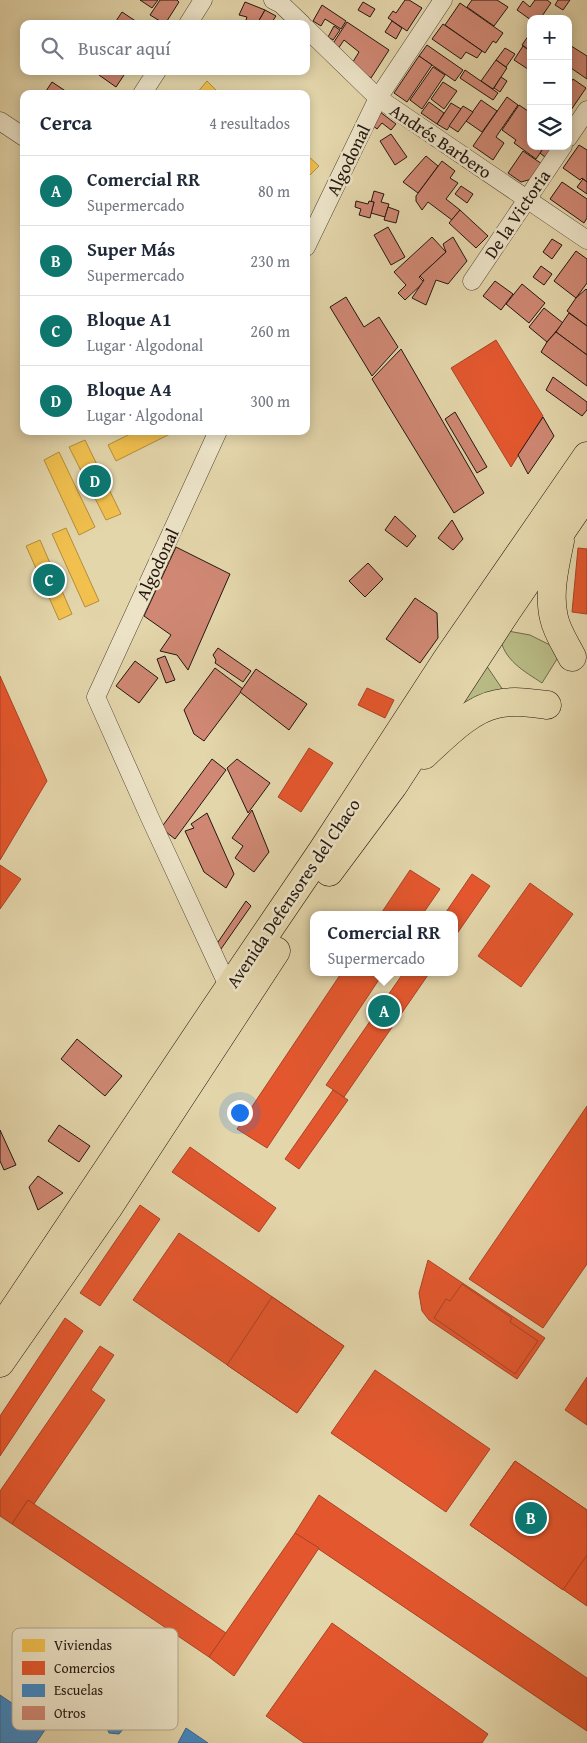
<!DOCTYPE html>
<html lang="es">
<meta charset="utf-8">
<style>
:root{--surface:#fff;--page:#f2f2f3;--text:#1f2937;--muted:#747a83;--line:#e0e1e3;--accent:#0f766e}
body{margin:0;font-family:"Gentium Book Plus",serif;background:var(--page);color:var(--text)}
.controls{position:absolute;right:15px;top:15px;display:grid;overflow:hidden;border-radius:10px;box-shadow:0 2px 12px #0003}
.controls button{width:45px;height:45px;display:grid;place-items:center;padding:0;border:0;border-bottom:1px solid var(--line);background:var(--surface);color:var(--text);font:25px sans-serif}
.you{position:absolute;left:239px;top:1112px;width:18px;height:18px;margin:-12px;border:4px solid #fff;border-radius:50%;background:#1a73e8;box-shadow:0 0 0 8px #1a73e833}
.badge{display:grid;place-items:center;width:32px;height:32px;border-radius:50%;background:var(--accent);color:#fff;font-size:16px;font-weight:700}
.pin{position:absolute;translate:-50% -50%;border:2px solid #fff;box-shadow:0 1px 5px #0006}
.popup{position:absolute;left:310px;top:911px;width:148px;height:65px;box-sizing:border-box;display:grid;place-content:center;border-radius:10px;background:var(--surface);filter:drop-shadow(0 1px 4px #0005);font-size:16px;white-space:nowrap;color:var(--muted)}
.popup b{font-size:19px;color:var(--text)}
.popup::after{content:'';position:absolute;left:50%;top:100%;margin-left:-10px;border:10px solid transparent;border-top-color:var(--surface)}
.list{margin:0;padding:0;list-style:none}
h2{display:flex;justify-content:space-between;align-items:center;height:65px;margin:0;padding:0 20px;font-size:21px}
h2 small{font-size:16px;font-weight:400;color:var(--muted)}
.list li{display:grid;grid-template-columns:32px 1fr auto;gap:15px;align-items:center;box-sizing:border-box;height:70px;padding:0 20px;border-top:1px solid var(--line)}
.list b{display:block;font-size:19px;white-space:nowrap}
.list p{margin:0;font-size:16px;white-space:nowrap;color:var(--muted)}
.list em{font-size:16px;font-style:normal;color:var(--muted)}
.icon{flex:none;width:28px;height:28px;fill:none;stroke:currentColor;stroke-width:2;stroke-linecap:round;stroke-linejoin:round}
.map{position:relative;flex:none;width:587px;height:1743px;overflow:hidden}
.search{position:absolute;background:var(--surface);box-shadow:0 2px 12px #0003;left:20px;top:20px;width:290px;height:55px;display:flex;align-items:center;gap:12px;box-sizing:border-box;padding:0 18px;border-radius:10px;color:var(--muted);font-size:19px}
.panel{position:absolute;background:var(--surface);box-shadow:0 2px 12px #0003;left:20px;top:90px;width:290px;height:345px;border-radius:10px}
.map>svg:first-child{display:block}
.green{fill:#b9bc86;stroke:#6e684a}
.homes{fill:#f2c14e;stroke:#b48d3b}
.shops{fill:#e4572e;stroke:#aa4325}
.schools{fill:#3f88c5;stroke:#36668e}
.building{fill:#d08874;stroke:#22150f}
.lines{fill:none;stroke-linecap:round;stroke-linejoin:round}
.street-casing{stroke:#524536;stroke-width:19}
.highway-casing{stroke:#22150f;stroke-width:29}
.street{stroke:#ede4c8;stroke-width:18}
.highway{stroke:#e4d6ab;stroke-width:28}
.labels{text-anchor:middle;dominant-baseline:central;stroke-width:5;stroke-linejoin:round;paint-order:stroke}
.street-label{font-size:18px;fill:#22150f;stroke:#ede4c8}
.key{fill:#ede4c8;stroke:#b0a690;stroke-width:1}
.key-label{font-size:14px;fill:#22150f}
</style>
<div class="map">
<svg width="587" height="1743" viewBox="0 0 587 1743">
<rect width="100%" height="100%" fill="#e4d6ab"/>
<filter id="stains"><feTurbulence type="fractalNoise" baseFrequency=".004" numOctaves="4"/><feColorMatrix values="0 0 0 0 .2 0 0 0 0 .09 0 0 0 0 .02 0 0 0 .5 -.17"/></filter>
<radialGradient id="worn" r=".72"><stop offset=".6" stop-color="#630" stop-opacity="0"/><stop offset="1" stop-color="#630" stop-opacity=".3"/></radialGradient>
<!-- green -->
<g class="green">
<path d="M508 631 530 635 562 651 542 683C524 671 503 660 500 636Z"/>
<path d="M484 662 503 690 476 697 461 706Z"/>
</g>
<!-- homes -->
<g class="homes">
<path d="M207 81 220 94H196Z"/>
<path d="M306 154 319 166 306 179Z"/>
<path d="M136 431H176L116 461 108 445Z"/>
<path d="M85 440 121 514 106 520 69 447Z"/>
<path d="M59 452 95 527 79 535 44 460Z"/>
<path d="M66 528 99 601 85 607 52 534Z"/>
<path d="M40 540 72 614 59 620 26 546Z"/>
</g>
<!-- shops -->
<g class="shops">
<path d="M496 340 543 416 511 467 451 368Z"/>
<path d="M578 548 587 549V614L572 612Z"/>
<path d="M0 676 47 781 0 860Z"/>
<path d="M367 688 394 700 385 718 358 705Z"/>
<path d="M309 748 333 763 301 812 278 797Z"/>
<path d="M0 865 21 879 0 909Z"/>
<path d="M410 870 440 889 422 915H380Z"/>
<path d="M472 874 490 886 454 938V915H444Z"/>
<path d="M530 883 573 914 521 987 478 956Z"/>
<path d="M342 972H384L267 1148 237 1129Z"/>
<path d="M404 972H430L344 1097 326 1085Z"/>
<path d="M333 1090 348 1100 299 1169 285 1159Z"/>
<path d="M587 1106V1264L543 1328 469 1279Z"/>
<path d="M190 1147 276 1208 259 1232 172 1172Z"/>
<path d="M140 1205 160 1219 100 1306 80 1293Z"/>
<path d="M179 1233 344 1346 297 1413 133 1300Z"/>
<path d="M428 1260 545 1338 517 1379 429 1320 422 1311 419 1293Z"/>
<path d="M462 1284 512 1318 510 1322 538 1341 515 1374 434 1318 446 1299 450 1301Z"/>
<path d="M272 1297 344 1346 297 1413 227 1365Z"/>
<path d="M65 1318 83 1331 0 1456V1416Z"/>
<path d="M100 1346 114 1355 91 1390 105 1400 34 1504 28 1500 12 1524 0 1516V1491Z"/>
<path d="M375 1370 490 1449 446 1512 331 1433Z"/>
<path d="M587 1377V1425L565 1410Z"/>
<path d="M515 1461 587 1510V1606L470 1525Z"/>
<path d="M515 1461 587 1510V1555L563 1590 470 1525Z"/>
<path d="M319 1495 587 1678V1731L295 1533Z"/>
<path d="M28 1500 226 1633 209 1657 12 1524Z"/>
<path d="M295 1533 319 1548 234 1676 209 1657Z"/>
<path d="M332 1623 488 1734 482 1743H304L266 1716Z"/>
</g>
<!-- schools -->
<g class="schools">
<path d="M0 1695 47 1727 36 1743H0Z"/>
<path d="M112 1714 121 1717 125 1727 119 1734 109 1733 105 1723Z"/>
<path d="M186 1728 208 1743H178Z"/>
</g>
<!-- building -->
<g class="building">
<path d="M140 0H158L152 8Z"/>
<path d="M160 0H177L179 2 165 24 150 15Z"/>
<path d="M405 0H409L422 8 407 31 388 18 393 11 396 13Z"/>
<path d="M472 0H497L508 7 494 26 467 7Z"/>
<path d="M535 0H547L551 3 540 19 531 20 517 10 523 1 530 7Z"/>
<path d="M558 0H570L563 10 555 5Z"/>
<path d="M245 2 265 10 257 24H243L245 23 247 17 239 15Z"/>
<path d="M363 2 375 9 370 17 358 10Z"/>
<path d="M460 3 503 33 496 43 493 41 485 53 445 25Z"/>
<path d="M322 5 346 21 341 29 325 19 321 26 313 21Z"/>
<path d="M265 10 276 16 272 22 275 24H257Z"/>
<path d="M122 12 140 24H114Z"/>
<path d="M392 21 402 28 396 39 385 32Z"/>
<path d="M347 22 389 50 371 78 351 65 359 52 344 40 338 49 332 45Z"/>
<path d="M443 24 482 51 477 58 466 52 461 59 432 39Z"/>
<path d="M334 26 340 30 333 40 328 37Z"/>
<path d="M531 32V51L522 45Z"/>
<path d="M568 44 587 56V79L568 66Z"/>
<path d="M427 45 463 70 455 81 419 56Z"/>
<path d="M523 46 531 52V71L514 60Z"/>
<path d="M505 48 515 54 506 67 496 60Z"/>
<path d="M419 56 432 65 407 102 394 93Z"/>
<path d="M496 60 507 68 493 89 481 81Z"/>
<path d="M433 67 445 75 422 109 410 100Z"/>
<path d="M465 70 498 93 493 100 460 78Z"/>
<path d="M101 71H125L126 72 116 87 99 75Z"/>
<path d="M501 77 507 81 500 92 494 88Z"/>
<path d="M573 79 586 88 571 110 568 109V86Z"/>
<path d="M52 82 70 94H44Z"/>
<path d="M443 82 457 91 444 109 431 99Z"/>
<path d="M507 97 518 105 496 137 504 143 493 160 473 146Z"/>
<path d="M481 100 497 111 482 132 466 121Z"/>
<path d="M429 102 444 113 437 124 421 113Z"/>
<path d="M451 103 461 109 447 130 437 124Z"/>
<path d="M519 105 531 113V146H545L536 159 514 143 516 140 502 130Z"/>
<path d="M463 106 473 112 458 132 449 126Z"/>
<path d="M380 112 396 124 391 130 382 123 377 129 371 124Z"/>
<path d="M391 134 407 157 395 165 380 141Z"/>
<path d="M579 145 587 150V182L582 178 580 180 563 168Z"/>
<path d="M545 146H554L546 158 540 153Z"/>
<path d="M523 151 542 164 532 179 521 182 508 173Z"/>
<path d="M426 156 438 166 418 193 403 182Z"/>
<path d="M442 161 455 171 450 178 458 183 446 199 460 210 452 220 428 202 422 210 416 201V196Z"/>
<path d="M583 179 587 182V194L577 187Z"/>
<path d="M562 182 587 199V218L584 223 550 199Z"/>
<path d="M461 186 473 194 467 203 455 194Z"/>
<path d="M374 191 384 194 381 202 389 204 385 217 371 213 374 202H371Z"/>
<path d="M356 201 368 204 369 201 374 202 370 218 359 215 361 209 355 207Z"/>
<path d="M388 207 399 211 396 223 384 220Z"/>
<path d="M460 210 488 236 476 248 449 223Z"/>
<path d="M388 227 405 257 391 265 374 235Z"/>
<path d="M432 237 446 252 419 277 424 282 405 300 398 293 406 285 394 272Z"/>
<path d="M453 237 467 261 448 284 436 280 426 305 412 298 424 280 420 276 446 252 443 244Z"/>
<path d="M552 239 562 245 552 259 543 252Z"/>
<path d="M576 251 587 259V283L576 298 554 281Z"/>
<path d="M541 266 552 274 544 285 533 277Z"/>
<path d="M495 281 513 294 501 310 483 296Z"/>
<path d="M522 284 545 303 529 323 506 304Z"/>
<path d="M586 289 587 290V326L567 311 576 298Z"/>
<path d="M346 297 364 327 379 317 398 347 372 376 330 307Z"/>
<path d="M544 308 563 323 547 342 529 327Z"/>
<path d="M569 313 587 326V355L556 332Z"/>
<path d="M556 332 587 355V386L541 352 547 342Z"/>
<path d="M401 349 484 493 454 513 372 379Z"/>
<path d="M553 377 587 402V410L582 416 546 390Z"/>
<path d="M455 412 487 467 477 473 445 419Z"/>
<path d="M543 417 554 436 528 474 518 455Z"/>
<path d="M395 516 416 536 407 547 385 530Z"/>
<path d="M452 520 463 539 453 550 438 538Z"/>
<path d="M176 547 230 574 188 670 177 655 160 651 171 635 144 616Z"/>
<path d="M368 563 383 579 365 597 349 581Z"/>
<path d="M415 598 437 613 438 638 420 663 386 639Z"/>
<path d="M218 648 251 671 243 682 215 663 216 660 213 655Z"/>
<path d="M165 656 175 680 166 683 157 659Z"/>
<path d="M135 661 158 678 139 703 116 686Z"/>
<path d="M215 668 243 689 204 741 194 734 184 710Z"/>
<path d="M256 669 307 704 289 730 240 692Z"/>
<path d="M212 759 226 770 175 839 161 828Z"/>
<path d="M237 759 270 783 248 813 227 768Z"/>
<path d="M252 810 269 852 254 872 235 858 243 846 232 838Z"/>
<path d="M207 813 234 874 226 888 204 872 185 831 194 828 191 824Z"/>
<path d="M246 901 251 906 221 949 216 945Z"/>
<path d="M77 1039 122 1076 105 1096 61 1059Z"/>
<path d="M59 1125 90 1146 79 1162 48 1141Z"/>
<path d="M0 1130 16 1165 4 1170 0 1161Z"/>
<path d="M38 1176 63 1193 38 1210 29 1187Z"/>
</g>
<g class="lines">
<defs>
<g id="street">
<path d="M273 0 281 4 302 24"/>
<path d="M188 24 203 0"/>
<path d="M306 28 378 98 587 240"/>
<path d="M142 94 157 71"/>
<path d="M0 121 24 137"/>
<path d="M568 138 587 110"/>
<path d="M306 247 378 98 443 0"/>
<path d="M472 281 563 146"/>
<path d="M218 431 96 697 150 818 229 988"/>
</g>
<g id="highway">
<path d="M560 541C555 565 548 594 554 618 557 632 566 645 572 657"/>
<path d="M424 755C444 737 470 709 497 704 513 700 531 703 547 705"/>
<path d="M329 872 393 786 507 611 587 494"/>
<path d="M0 1330 214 1010 322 851 447 659 587 456"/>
<path d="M0 1363 108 1208 276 951"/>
</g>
</defs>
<!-- street casing -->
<use href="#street" class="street-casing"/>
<!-- highway casing -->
<use href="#highway" class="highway-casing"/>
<!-- street -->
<use href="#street" class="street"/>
<!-- highway -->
<use href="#highway" class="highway"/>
</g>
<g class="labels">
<!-- street labels -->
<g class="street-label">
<text transform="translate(441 141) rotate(34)">Andrés Barbero</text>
<text transform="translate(348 160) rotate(-64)">Algodonal</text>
<text transform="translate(517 214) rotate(-56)">De la Victoria</text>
<text transform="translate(157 564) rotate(-65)">Algodonal</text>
<text transform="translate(293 893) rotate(-56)">Avenida Defensores del Chaco</text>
</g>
</g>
<!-- legend -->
<rect x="12" y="1628" width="166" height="102" rx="8" class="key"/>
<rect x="22" y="1639" width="23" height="13" fill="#f2c14e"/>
<rect x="22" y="1661" width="23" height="14" fill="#e4572e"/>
<rect x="22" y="1684" width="23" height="13" fill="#3f88c5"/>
<rect x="22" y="1706" width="23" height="14" fill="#d08874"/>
<g class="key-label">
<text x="54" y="1650">Viviendas</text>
<text x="54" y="1673">Comercios</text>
<text x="54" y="1695">Escuelas</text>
<text x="54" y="1718">Otros</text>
</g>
<rect width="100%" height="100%" filter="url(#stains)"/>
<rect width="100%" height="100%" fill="url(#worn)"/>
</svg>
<div class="controls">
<button>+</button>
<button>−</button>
<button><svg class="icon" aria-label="layers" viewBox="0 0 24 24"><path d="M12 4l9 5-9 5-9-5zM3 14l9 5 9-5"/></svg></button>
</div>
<div class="you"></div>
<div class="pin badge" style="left:384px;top:1011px">A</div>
<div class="popup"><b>Comercial RR</b>Supermercado</div>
<div class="pin badge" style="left:531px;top:1518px">B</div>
<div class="pin badge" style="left:49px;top:580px">C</div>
<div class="pin badge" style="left:95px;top:481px">D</div>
<div class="search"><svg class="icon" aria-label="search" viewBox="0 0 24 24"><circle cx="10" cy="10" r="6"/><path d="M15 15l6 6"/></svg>Buscar aquí</div>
<section class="panel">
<h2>Cerca<small>4 resultados</small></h2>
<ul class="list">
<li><span class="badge">A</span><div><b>Comercial RR</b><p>Supermercado</p></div><em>80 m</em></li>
<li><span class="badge">B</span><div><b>Super Más</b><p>Supermercado</p></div><em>230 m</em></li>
<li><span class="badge">C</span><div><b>Bloque A1</b><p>Lugar · Algodonal</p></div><em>260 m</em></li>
<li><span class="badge">D</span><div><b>Bloque A4</b><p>Lugar · Algodonal</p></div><em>300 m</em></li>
</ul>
</section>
</div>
